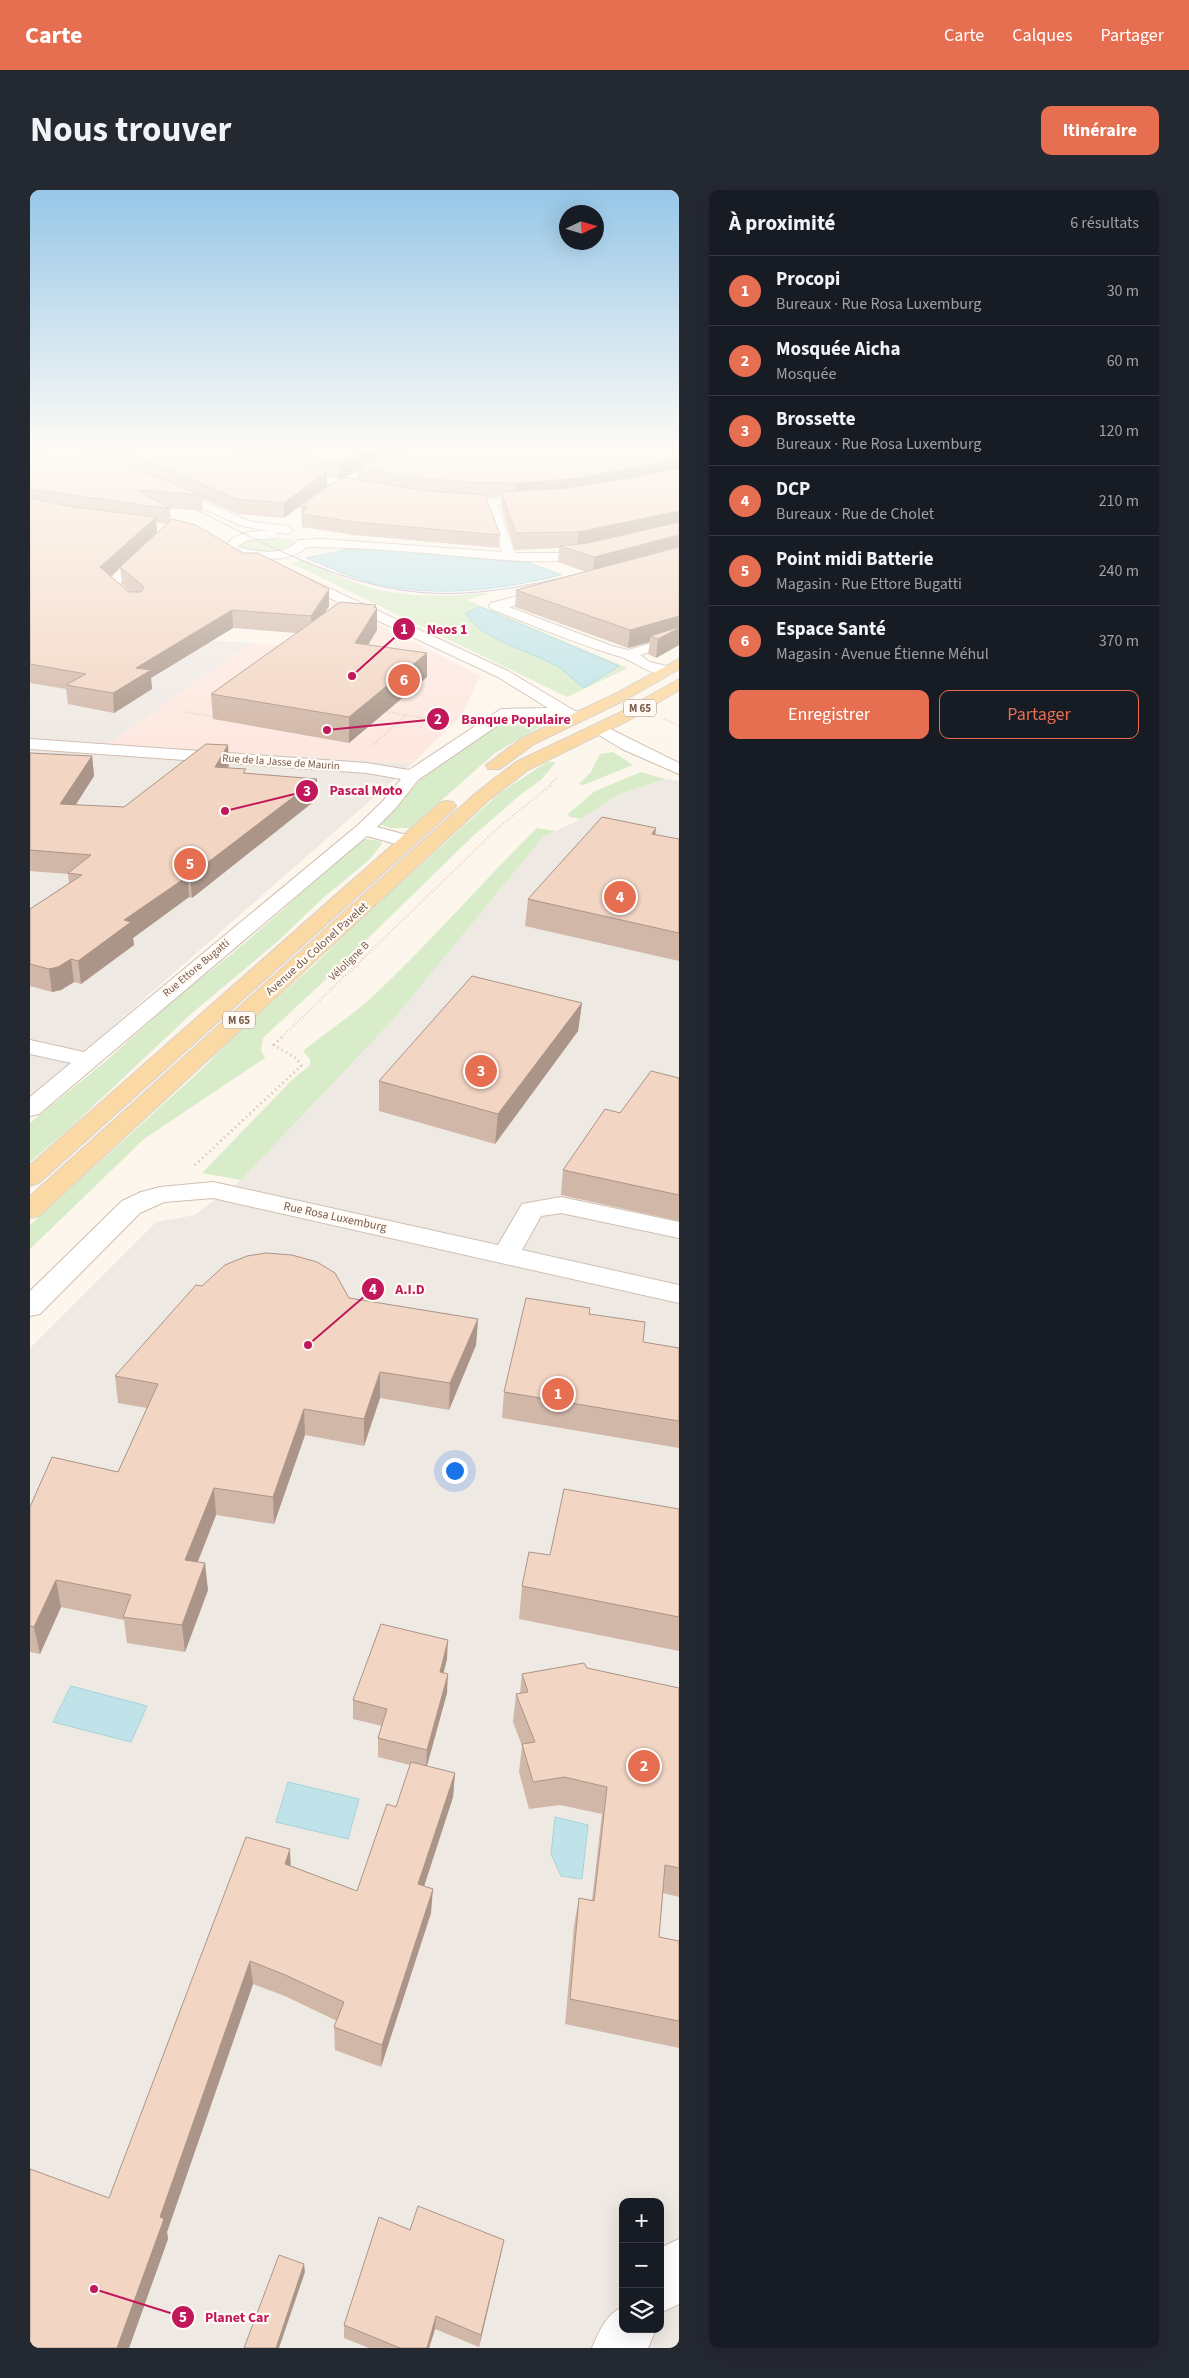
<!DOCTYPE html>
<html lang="fr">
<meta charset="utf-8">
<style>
:root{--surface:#171b24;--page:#242831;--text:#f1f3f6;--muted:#9ea1a6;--line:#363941;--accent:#e76f51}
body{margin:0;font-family:"Source Sans 3",sans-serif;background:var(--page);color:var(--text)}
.controls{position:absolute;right:15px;bottom:15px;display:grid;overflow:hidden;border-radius:10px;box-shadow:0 5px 20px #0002}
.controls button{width:45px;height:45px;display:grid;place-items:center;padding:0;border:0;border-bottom:1px solid var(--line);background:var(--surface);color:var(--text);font:25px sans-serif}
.compass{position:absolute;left:529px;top:15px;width:45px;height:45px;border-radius:50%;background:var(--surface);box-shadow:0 5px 20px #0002;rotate:86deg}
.you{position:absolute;left:424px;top:1280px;width:18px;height:18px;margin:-12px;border:4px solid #fff;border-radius:50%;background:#1a73e8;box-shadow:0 0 0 8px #1a73e833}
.badge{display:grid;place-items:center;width:32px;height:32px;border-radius:50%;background:var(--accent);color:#fff;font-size:16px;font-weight:700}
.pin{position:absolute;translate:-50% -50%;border:2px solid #fff;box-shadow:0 1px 5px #0006}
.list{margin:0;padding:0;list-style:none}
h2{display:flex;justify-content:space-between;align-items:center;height:65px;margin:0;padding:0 20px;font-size:21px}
h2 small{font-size:16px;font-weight:400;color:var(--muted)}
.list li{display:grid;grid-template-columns:32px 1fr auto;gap:15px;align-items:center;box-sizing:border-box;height:70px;padding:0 20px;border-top:1px solid var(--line)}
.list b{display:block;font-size:19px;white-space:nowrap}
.list p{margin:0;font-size:16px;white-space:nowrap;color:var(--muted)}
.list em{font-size:16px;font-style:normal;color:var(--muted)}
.actions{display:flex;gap:10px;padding:15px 20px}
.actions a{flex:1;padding:11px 0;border:1px solid var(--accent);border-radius:10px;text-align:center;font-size:18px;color:var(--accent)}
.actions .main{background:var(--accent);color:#fff}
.icon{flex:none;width:28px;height:28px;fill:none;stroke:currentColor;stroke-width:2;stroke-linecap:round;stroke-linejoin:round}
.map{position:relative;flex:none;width:649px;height:2158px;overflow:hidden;border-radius:10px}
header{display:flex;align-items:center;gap:30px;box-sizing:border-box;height:70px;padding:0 25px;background:var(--accent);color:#fff}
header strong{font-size:24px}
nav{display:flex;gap:28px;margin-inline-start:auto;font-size:18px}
.intro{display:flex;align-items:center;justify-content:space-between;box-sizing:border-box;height:120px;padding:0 30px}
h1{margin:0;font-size:35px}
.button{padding:12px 22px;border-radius:10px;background:var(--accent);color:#fff;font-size:18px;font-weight:700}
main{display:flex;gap:30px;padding:0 30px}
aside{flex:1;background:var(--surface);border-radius:10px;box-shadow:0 5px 20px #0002}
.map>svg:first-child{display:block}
.commercial{fill:#fde8e0}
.industrial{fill:#efe9e4;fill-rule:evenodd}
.green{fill:#d8ecc9}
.water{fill:#bfe3e8;stroke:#a5d3da}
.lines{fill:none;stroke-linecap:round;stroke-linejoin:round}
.minor-casing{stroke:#d1beb0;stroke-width:2}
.major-casing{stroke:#dad1cd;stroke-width:2}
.path-far2{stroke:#d9b8a5;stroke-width:2;stroke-dasharray:0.5 2;stroke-linecap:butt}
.path-far1{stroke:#d9b8a5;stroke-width:2.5;stroke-dasharray:0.5 2.5;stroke-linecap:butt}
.path{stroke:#d9b8a5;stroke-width:3;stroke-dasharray:1 4;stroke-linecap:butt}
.minor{fill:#fff;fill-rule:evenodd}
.major{fill:#fbd9a5;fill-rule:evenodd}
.tram{stroke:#b9a8c9;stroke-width:1}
.wall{fill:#d1b7a8;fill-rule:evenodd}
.shaded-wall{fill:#aa9588}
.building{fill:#f3d5c3;stroke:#aa9588}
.labels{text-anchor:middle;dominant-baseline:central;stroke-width:4.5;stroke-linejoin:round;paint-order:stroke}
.shield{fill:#fffaf3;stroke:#a28b7f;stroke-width:1}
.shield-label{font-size:11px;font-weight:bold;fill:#7a5c4d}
.far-street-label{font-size:11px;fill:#7a5c4d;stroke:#fffaf3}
.street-label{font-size:12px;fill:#7a5c4d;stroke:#fffaf3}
.leader{fill:none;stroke:#c2185b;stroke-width:2}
.callout-dot{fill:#c2185b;stroke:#fffaf3;stroke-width:2}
.mark-label{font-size:15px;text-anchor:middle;font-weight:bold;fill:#fff}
.callout-label{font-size:14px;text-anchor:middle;font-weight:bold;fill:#c2185b;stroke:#fffaf3;stroke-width:4.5;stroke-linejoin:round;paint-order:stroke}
</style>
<header>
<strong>Carte</strong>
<nav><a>Carte</a><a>Calques</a><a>Partager</a></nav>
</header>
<div class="intro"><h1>Nous trouver</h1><a class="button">Itinéraire</a></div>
<main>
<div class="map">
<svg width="649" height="2158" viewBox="0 0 649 2158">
<rect width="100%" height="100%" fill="#fdf6ec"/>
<!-- commercial -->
<path class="commercial" d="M301 410 450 486 432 525 382 574 77 554 220 453 271 457 295 422Z"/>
<!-- industrial -->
<g class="industrial">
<path d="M0 438 220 453 78 554 382 574 0 909Z"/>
<path d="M635 589 649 591V2158H0V1158L126 1032 165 1025 211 990 362 831 513 647 551 629 587 605ZM593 2012H630V2139H593Z"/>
</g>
<!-- green -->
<g class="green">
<path d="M245 347 262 350 265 354C249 365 231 362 213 359L209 355 218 349Z"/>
<path d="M272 370C292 378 312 388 332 395 372 408 421 407 462 402L437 410 598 478 537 507 261 373Z"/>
<path d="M496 528 512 529 514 534 465 563 380 638H360L349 634 392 588 462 539 478 532Z"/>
<path d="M583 562 603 575 553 595 549 594 561 582 570 564Z"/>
<path d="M517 572H526L511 590 491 604 442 647 294 791 233 848 231 860 235 868 114 949 0 1059V1035L170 881 213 837 285 774 332 728 470 603Z"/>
<path d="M611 582 635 589 587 605 551 629 540 627 538 624 565 601Z"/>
<path d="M507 638 525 641 513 647 362 831 211 990 172 983 263 889 280 875V869L273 861C295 843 320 827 342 807 400 753 451 693 507 638Z"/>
<path d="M337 649 350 651 352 654 339 670 293 708 247 752 161 824 40 938 0 972V933L76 871 144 810 214 754 331 650Z"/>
</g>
<!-- water -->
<g class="water">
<path d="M329 357 500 373 531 385C474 399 414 407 356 396 329 391 302 379 276 368Z"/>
<path d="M450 417 589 476 554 498C546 492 538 484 530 478 507 463 446 448 436 423Z"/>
<path d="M41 1496 117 1516 101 1552 23 1532Z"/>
<path d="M258 1592 329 1609 318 1649 246 1632Z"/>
<path d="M525 1627 558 1635 552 1689 531 1686 521 1664Z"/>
</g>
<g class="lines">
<defs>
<g id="minor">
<path d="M261 276 345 298 347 300 341 303 307 296 257 281 256 279Z"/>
<path d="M139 297 219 331 257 336 263 340 257 344 212 336 135 302 133 300Z"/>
<path d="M420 308 511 310V314L507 315H467L485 363H534L565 358 571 362 569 365C526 375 483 371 440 367 385 362 330 357 276 357 262 375 208 371 195 357 205 341 225 341 242 341L246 342 248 345 246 348 217 350 207 357C225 361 255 368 268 350L293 349 472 362 456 315 416 313 414 311Z"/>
<path d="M118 356 124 360 122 363 89 394 111 411 113 414 111 417H101L74 394 114 357Z"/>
<path d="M264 382 478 481 545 521 556 523 558 526 550 531 480 527 388 590 365 619 347 637 384 647 386 651 384 655 377 657 337 646 9 924 0 926V907L41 873 0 864V850L54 862 328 635 353 611 371 589 337 583 0 559V549L337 573 379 580 471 519 518 518 468 487 259 389 258 386 259 383Z"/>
<path d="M522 397 529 401 527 404 479 417 582 456 598 460 649 445V453L610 465 620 472 641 477 643 480 641 483C621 488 607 472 591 467 547 454 504 436 461 419L459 416 461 413Z"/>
<path d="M570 534 649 573V584L592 559 564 542 562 539Z"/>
<path d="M183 992 468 1055 492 1014 531 1007 649 1032V1048L531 1023 511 1026 492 1060 649 1095V1113L183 1008 134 1012 110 1023 10 1124 0 1126V1101L92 1011 111 1002 130 997Z"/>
<path d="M649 2049V2114L630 2123V2058Z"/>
<path d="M593 2117V2139H626L618 2158H562C569 2142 576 2124 593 2117Z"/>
</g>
<g id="major">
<path d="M649 469V479L597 509 504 554 470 579H458L456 575 492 548 587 503Z"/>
<path d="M649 489V500L599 530 498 580 459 610 9 1026 0 1028V1006L447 602 486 572 587 524Z"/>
<path d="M417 611 423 612 426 616 423 620 9 993 0 996V975L411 612Z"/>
</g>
</defs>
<!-- minor casing -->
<use href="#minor" class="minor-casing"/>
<!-- major casing -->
<use href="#major" class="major-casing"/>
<!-- path-far2 -->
<g class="path-far2">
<path d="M352 521 417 532"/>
<path d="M155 522 185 527"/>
<path d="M634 529 649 536"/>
<path d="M343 555 375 526"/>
<path d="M520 596 527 587"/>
</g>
<!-- path-far1 -->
<path class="path-far1" d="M253 846 468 638 521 595"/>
<!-- path -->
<path class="path" d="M165 975 271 876 267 869 244 855 254 845"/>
<!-- minor -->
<use href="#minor" class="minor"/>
<!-- major -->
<use href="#major" class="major"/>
<!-- tram -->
<path class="tram" d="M156 315C225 348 294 388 371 400 427 409 485 399 540 386"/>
</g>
<!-- wall -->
<g class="wall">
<path d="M0 257H649V455L626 468 618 464 620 452 598 458 485 417 486 400 556 382 528 372 529 358 485 360 471 318V307H456L470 345 469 358 324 345 272 337 271 317 287 303 254 328 208 324 172 309 173 321 138 318 140 319 141 330 299 416 294 424 345 417 347 440 338 455 397 487 319 553 183 529 181 504 267 443 203 438 121 488 122 499 84 523 38 514 36 499 0 493ZM328 281V290L314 287ZM297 286 310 289 295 298 297 296ZM126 333 137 334 127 343ZM90 377 92 394 101 402H99L81 386Z"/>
<path d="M0 563 62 566 64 586 45 615 94 617 199 575 198 578 216 583 287 589V609L162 708 159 707 103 748 104 755 51 794 44 792 31 800 22 802 0 796V719L39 693 38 684 0 681Z"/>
<path d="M625 645 649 649V771L495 736 498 709Z"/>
<path d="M552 813 548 841 465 954 349 921V891Z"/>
<path d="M649 888V1031L531 1005 533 980 590 923Z"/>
<path d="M319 1108 448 1129 446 1155 419 1220 350 1208 334 1256 275 1245 244 1334 186 1325 168 1372 178 1400 155 1462 97 1453 94 1430 31 1417 10 1464 0 1462V1317L88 1282 117 1218 88 1213 85 1186Z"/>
<path d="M559 1124 613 1152 649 1158V1258L472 1228 474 1202Z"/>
<path d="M649 1319V1461L489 1429 492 1396 520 1365Z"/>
<path d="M417 1469 413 1483 417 1503 397 1576 425 1583 423 1607 394 1696 401 1723 351 1877 305 1860 304 1837 307 1831 255 1806 223 1794 137 2042 138 2049 99 2158H0L79 2008 261 1676 327 1701 366 1617 380 1575 348 1567V1548L352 1536 323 1529V1510Z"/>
<path d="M557 1478 649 1498V1707L633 1703 629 1747 649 1751V1858L535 1834 544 1735 549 1708 562 1710 572 1624 530 1615 499 1619 489 1582 492 1556 483 1532 486 1504 490 1503 492 1484Z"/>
<path d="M380 2040 471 2064 449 2157 405 2139 399 2158H339L314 2148V2135Z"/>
</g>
<!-- shaded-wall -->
<g class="shaded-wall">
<path d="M350 257H382L328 278V281L310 289V274Z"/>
<path d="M649 269V283L486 308 487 293Z"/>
<path d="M297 281V296L254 328V313Z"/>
<path d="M649 321V337L547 358 548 342Z"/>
<path d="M126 327 127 343 72 394 70 377Z"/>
<path d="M649 345V357L563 384 564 367Z"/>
<path d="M299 399V416L282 444 281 426Z"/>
<path d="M346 415 345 420 347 418V440L325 476V453Z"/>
<path d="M202 420 203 438 121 488 122 499 84 523 83 503 106 478Z"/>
<path d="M649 426V455L626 468 628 449 620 446V452L598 458 600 440Z"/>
<path d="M397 463V487L319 553V527Z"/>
<path d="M198 555 199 575 186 597 185 577Z"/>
<path d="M62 566 64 586 33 635 30 614Z"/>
<path d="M287 589V609L162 708 160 686Z"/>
<path d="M626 638 623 664 622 644Z"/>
<path d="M158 686 159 707 103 748 104 755 51 794 48 771 94 730Z"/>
<path d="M41 769 44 792 31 800 22 802 19 779Z"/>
<path d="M552 813 548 841 465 954 468 924Z"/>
<path d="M448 1129 446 1155 419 1220 420 1193Z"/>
<path d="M350 1182V1208L334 1256V1229Z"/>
<path d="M274 1219 275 1245 244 1334 243 1307Z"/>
<path d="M184 1298 186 1325 158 1396 155 1370Z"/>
<path d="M175 1373 178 1400 155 1462 152 1435Z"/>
<path d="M26 1390 31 1417 10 1464 4 1437Z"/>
<path d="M418 1450 417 1469 409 1501 410 1482Z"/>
<path d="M418 1484 417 1503 396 1579 397 1560Z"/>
<path d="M425 1583 423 1607 387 1718 388 1694Z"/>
<path d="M260 1659 261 1683 255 1674Z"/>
<path d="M403 1699 401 1723 351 1877 352 1855Z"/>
<path d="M220 1771 223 1794 137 2042 138 2049 99 2158H87L130 2027Z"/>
<path d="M474 2050 471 2064 449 2157 451 2145Z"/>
<path d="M274 2074 275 2082 249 2158H246Z"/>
<path d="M406 2126 405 2139 399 2158H397Z"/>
</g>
<!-- building -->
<g class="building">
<path d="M4 257H51L172 305 108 300 140 319 0 299V265L8 267 15 262Z"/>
<path d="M81 257H204L297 281 254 313 207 309 96 262Z"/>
<path d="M241 257H350L310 274Z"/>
<path d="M374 257H649V269L542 289 487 293 431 292 376 286 328 278Z"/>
<path d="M649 278V321L548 342 486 343 471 302 538 298 606 287Z"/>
<path d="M313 287 396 301 455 305 470 345 324 332 272 324 278 317H271L293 299Z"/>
<path d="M0 308 43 317 126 327 70 377 99 402H111L114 397 90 377 142 329 166 335 213 363H228L299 399 281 426 202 420 106 478 121 480 83 503 36 495 56 484 0 474Z"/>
<path d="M649 332V345L564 367 530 356 558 353Z"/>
<path d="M649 357V426L600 440 486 400Z"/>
<path d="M310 412 346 415 344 417 347 418 325 453 397 463 319 527 181 504Z"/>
<path d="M649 437V438L628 449 620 446Z"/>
<path d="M176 554 198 555 185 577 216 579 213 583 287 589 160 686H158L94 730 101 732 48 771 41 769 28 777 19 779 0 774V719L52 685 38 683 61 665 0 660V563L62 566 30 614 94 617Z"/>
<path d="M572 627 626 638 622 644 649 649V743L498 709Z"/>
<path d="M442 786 552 813 468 924 349 891Z"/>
<path d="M621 881 649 888V1005L533 980 575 919 590 923Z"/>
<path d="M236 1063 262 1065 287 1072 305 1083 319 1108 448 1129 420 1193 350 1182 334 1229 274 1219 243 1307 184 1298 155 1370 175 1373 152 1435 93 1427 101 1405 26 1390 4 1437 0 1436V1317L22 1267 88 1282 128 1194 85 1186 166 1095 172 1096 195 1075 217 1066Z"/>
<path d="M496 1108 560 1118 559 1124 615 1132 613 1152 649 1158V1231L474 1202Z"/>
<path d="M534 1299 649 1319V1427L492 1396 499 1362 520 1365Z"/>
<path d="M351 1434 418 1450 410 1482 418 1484 397 1560 348 1548 357 1519 323 1510Z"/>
<path d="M554 1473 557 1478 649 1498V1678L635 1675 629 1747 649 1751V1831L540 1809 549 1708 564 1711 577 1597 534 1587 503 1592 492 1554 505 1552 486 1504 498 1502 492 1484Z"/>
<path d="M381 1572 425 1583 388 1694 403 1699 352 1855 304 1837 314 1812 253 1784 220 1771 130 2027 134 2029 87 2158H0V1979L79 2008 216 1647 260 1659 255 1674 327 1701 357 1614 366 1617Z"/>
<path d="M388 2016 474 2050 451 2145 406 2126 397 2158H370L314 2135 349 2027 380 2040Z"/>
<path d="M249 2065 274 2074 246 2158H214Z"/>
</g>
<!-- sky -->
<linearGradient id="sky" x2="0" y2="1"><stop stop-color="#97c7e8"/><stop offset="0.46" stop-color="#fefbf6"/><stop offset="1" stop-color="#fefbf6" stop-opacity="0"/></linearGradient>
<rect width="649" height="559" fill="url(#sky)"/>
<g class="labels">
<!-- shield labels -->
<g class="shield">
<rect x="594" y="509.5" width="32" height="17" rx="4"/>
<rect x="193" y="821.5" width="32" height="17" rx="4"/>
</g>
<g class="shield-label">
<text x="610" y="518">M 65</text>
<text x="209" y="830">M 65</text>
</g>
<!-- far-street labels -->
<g class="far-street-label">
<text transform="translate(251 572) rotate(4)">Rue de la Jasse de Maurin</text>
<text transform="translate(319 771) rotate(-44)">Véloligne B</text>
<text transform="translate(166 778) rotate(-40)">Rue Ettore Bugatti</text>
</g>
<!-- street labels -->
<g class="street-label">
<text transform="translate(287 759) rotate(-42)">Avenue du Colonel Pavelet</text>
<text transform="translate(305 1027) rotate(12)">Rue Rosa Luxemburg</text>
</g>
</g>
<!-- callouts -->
<path class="leader" d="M322 486L374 439M297 540L408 529M195 621L277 601M278 1155L343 1099M64 2099L153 2127"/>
<g class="callout-dot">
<circle cx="322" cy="486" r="5"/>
<circle cx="297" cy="540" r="5"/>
<circle cx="195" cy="621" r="5"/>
<circle cx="278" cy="1155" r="5"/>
<circle cx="64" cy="2099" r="5"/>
<circle cx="374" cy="439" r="12"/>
<circle cx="408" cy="529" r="12"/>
<circle cx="277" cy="601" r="12"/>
<circle cx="343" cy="1099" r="12"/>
<circle cx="153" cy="2127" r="12"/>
</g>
<g class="mark-label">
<text x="374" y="444">1</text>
<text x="408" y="534">2</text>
<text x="277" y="606">3</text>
<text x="343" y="1104">4</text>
<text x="153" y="2132">5</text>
</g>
<g class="callout-label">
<text x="417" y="444">Neos 1</text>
<text x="486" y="534">Banque Populaire</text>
<text x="336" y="605">Pascal Moto</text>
<text x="380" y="1104">A.I.D</text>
<text x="207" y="2132">Planet Car</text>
</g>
</svg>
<div class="controls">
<button>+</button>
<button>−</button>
<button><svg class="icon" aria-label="layers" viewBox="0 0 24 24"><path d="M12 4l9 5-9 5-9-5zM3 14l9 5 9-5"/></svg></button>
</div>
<svg class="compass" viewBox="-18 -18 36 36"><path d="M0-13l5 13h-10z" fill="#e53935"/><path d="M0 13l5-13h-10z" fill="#9ea1a6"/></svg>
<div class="you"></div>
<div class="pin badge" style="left:528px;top:1204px">1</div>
<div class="pin badge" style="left:614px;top:1576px">2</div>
<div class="pin badge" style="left:451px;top:881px">3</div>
<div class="pin badge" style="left:590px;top:707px">4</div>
<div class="pin badge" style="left:160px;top:674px">5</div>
<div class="pin badge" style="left:374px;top:490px">6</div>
</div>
<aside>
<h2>À proximité<small>6 résultats</small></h2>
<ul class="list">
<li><span class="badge">1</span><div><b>Procopi</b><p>Bureaux · Rue Rosa Luxemburg</p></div><em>30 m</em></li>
<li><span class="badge">2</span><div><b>Mosquée Aicha</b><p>Mosquée</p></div><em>60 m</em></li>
<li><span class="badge">3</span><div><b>Brossette</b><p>Bureaux · Rue Rosa Luxemburg</p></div><em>120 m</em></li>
<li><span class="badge">4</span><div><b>DCP</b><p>Bureaux · Rue de Cholet</p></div><em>210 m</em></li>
<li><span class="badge">5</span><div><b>Point midi Batterie</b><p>Magasin · Rue Ettore Bugatti</p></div><em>240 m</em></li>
<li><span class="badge">6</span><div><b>Espace Santé</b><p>Magasin · Avenue Étienne Méhul</p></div><em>370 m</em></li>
</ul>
<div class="actions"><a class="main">Enregistrer</a><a>Partager</a></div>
</aside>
</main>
